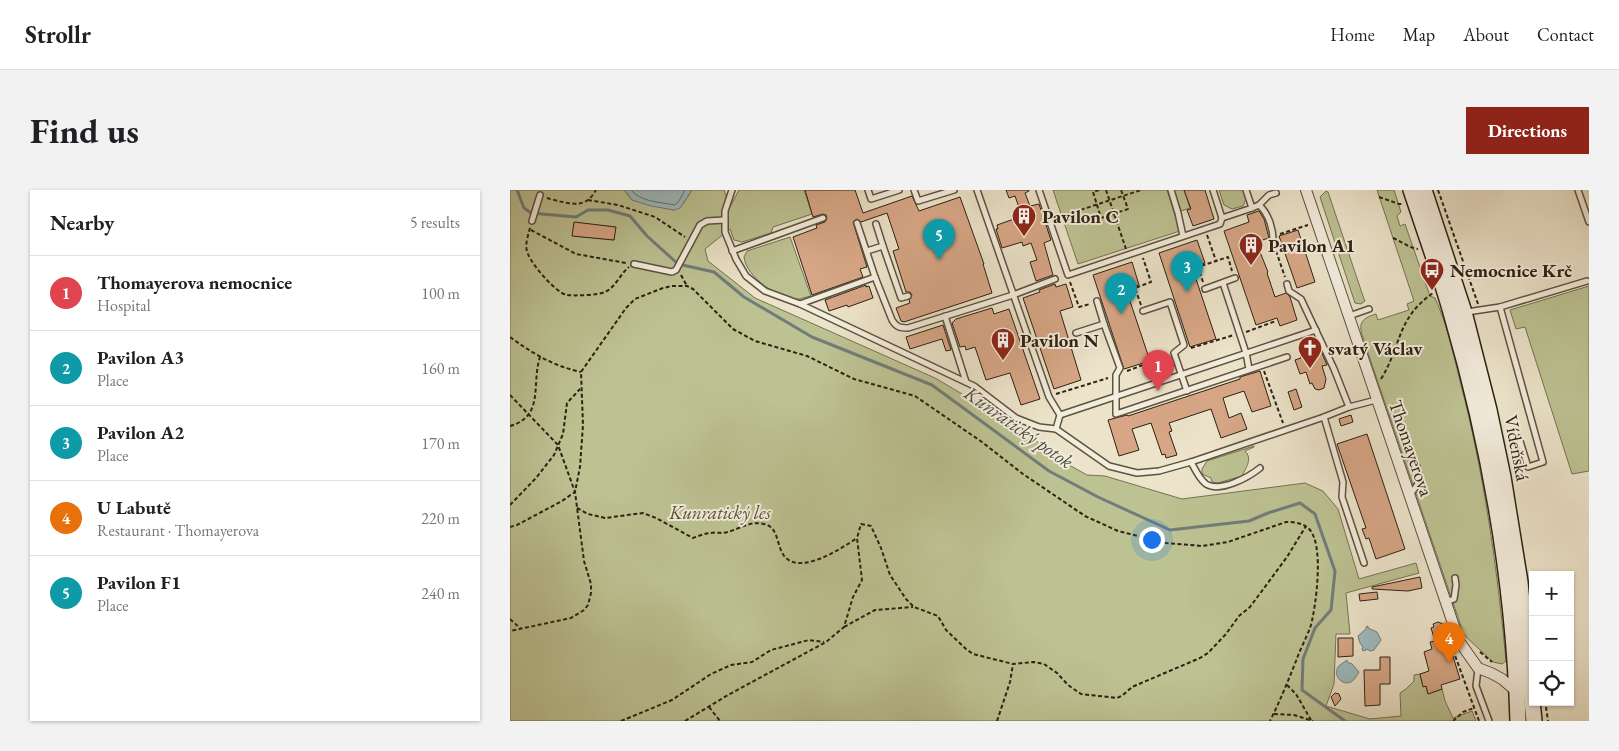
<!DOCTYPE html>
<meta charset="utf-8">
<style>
:root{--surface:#fff;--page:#f2f2f2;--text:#202124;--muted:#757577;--line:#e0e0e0;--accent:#8f2418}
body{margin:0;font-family:"EB Garamond",serif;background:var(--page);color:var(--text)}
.controls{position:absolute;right:15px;bottom:15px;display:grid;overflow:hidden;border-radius:0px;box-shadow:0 1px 4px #0004}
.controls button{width:45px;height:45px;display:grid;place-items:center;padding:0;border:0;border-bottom:1px solid var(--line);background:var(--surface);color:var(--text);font:25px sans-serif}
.you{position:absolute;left:641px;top:349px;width:18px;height:18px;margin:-12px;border:4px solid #fff;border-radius:50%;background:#1a73e8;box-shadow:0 0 0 8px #1a73e833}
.badge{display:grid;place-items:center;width:32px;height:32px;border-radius:50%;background:var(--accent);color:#fff;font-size:16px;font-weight:700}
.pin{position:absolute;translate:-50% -41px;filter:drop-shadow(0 1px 2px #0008)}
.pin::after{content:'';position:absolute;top:26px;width:18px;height:15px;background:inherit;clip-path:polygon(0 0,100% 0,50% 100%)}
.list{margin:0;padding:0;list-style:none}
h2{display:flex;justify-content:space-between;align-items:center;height:65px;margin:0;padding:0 20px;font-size:21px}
h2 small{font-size:16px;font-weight:400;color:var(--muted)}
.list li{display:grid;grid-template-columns:32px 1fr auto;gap:15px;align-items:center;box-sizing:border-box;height:75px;padding:0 20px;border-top:1px solid var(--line)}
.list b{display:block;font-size:19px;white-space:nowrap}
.list p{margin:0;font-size:16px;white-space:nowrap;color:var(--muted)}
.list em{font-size:16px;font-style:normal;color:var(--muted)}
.icon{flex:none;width:28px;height:28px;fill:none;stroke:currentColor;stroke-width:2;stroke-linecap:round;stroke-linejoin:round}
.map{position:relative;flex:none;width:1079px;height:531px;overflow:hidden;border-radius:0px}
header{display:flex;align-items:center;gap:30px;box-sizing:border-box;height:70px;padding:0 25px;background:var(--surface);border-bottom:1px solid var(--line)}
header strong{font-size:24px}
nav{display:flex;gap:28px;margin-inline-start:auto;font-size:18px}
.intro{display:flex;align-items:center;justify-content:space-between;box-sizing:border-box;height:120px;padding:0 30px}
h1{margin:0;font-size:35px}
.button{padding:12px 22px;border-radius:0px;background:var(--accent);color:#fff;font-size:18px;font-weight:700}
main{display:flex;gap:30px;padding:0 30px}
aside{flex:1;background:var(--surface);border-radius:0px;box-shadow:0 1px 4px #0004}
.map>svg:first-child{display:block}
.green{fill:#bdc293;stroke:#747252;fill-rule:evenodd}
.water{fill:#9dbbc0;stroke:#707d7a}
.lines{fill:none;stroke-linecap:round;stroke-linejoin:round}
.shore{stroke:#646e69;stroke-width:1}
.stream{stroke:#707d7a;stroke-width:3}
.building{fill:#d7a686;stroke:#2c2112}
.service-casing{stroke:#5c5240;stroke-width:8}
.minor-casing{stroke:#5c5240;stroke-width:12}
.secondary-casing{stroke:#2c2112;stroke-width:18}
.path{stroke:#2c2112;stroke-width:2;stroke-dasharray:4 2.5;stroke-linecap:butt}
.service{stroke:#f3eddd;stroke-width:5}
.minor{stroke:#f3eddd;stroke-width:10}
.secondary{stroke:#f3eddd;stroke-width:15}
.labels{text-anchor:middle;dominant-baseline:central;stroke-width:4;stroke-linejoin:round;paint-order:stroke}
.poi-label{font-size:19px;font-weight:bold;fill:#2c2112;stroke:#f3eddd;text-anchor:start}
.street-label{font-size:19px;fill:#2c2112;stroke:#f3eddd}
.park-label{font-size:19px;font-style:italic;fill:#585139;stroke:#f3eddd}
.water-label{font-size:20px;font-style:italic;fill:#4e4f46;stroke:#f3eddd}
</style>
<header>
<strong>Strollr</strong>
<nav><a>Home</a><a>Map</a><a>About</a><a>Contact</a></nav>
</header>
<div class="intro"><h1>Find us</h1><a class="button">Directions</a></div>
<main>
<aside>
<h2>Nearby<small>5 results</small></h2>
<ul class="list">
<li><span class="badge" style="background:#e0444e">1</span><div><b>Thomayerova nemocnice</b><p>Hospital</p></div><em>100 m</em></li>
<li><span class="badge" style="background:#0f9aa8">2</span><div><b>Pavilon A3</b><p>Place</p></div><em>160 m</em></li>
<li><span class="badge" style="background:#0f9aa8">3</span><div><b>Pavilon A2</b><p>Place</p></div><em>170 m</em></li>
<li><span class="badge" style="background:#e8710a">4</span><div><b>U Labutě</b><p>Restaurant · Thomayerova</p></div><em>220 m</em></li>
<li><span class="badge" style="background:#0f9aa8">5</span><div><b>Pavilon F1</b><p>Place</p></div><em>240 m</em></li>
</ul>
</aside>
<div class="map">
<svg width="1079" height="531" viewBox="0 0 1079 531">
<rect width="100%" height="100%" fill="#ece3ca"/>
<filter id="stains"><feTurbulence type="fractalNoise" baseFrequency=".004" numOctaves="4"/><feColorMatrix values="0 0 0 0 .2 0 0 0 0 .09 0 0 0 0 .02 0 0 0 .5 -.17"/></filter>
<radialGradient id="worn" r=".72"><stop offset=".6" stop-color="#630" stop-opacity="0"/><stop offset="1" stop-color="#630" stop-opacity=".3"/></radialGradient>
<!-- green -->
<g class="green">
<path d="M0 0H114L122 10 164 20 173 14 182 0H214L220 17 229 0H294L302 24 263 37 261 43 232 52 224 50 220 39 195 59 198 71 245 108 425 188 510 238 552 271 577 285 595 286 672 309 795 293 813 301 828 319 849 389 906 373 909 383 836 403 840 444H826L824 494 816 516 860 529 891 526 890 503 896 499 904 491V485L910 484 913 496H916L918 504 932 499 935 511 943 528 962 521 966 531H0ZM64 33 105 37 104 50 63 46Z"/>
<path d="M543 0H657L670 41 568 74Z"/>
<path d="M664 0H674L680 18 671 21Z"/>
<path d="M709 0H733L736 9 733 16 722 19 714 15Z"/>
<path d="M867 0H884L891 22 887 26 890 36 895 34 920 106 925 108C937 134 943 163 950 191 974 283 987 377 996 471L992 474 983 472 954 445 856 157 849 158 856 156C850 139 845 130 866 124L868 130 899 120 897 114 904 111Z"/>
<path d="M816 1 818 2 854 109 855 111 851 114 845 113 810 7Z"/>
<path d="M280 47 301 106C297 107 293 108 289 109 269 110 236 87 234 67L237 61Z"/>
<path d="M1079 96V281L1062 284 1015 137 1006 139 1000 120Z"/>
<path d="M744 256V257L735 261C743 269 736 277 732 286L708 293 702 292 701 288 692 284V279L697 271Z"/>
</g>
<!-- water -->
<g class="water">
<path d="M115 0H182L170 18 164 20 141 16 122 10Z"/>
<path d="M858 436V438L867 442 871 450 864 460 861 461 856 459 855 461 852 460 853 457 850 453 848 446 856 439V437Z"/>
<path d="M837 470V472L842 474 849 482C847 485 845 490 841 492 832 496 823 486 828 477 830 474 835 472 837 470Z"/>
</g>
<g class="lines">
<!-- shore -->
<path class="shore" d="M121 0C130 12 150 12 165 15L169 11 175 0"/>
<!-- stream -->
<path class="stream" d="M7 0 14 18 21 23 66 27 78 20H98L120 26 137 46 168 74 204 82 234 107 302 147 422 195 539 281 588 307 660 340 739 331 758 323 790 313 805 324 825 381 821 420 805 438 793 469 792 500 835 531"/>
</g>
<!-- building -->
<g class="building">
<path d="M295 0H345L353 23 402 6 409 21 450 7 474 74H473L482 103 394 132 391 131 386 118 400 113 399 110 402 105 400 102H396L383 61 389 59 377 23 351 32 347 29 343 32 357 77 350 79 353 87 302 105 283 47 307 38 306 35 315 32 317 28 316 25 313 24 303 27Z"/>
<path d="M496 0H519V1L515 3 520 16 529 14 541 50 534 53 543 85 526 91 520 72 527 70 521 53 513 56 512 52 492 58 486 39H488L487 35 504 29 503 26 511 23 505 6 499 8Z"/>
<path d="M674 0H695L704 29 683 36 677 20 681 19Z"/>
<path d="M749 21 754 29 759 48 746 52 758 82 757 83 765 107 776 103 780 107 787 130 770 136 767 128 746 135 714 41 739 32 737 25Z"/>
<path d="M64 32 106 37 104 50 62 46Z"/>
<path d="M788 40 805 92 787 98 769 46Z"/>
<path d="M687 50 695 73 682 77 706 149 680 157 649 63Z"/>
<path d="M622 72 629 95 616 99 640 171 614 179 583 85Z"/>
<path d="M545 94 546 97 556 94 563 117 550 121 571 190 544 199 513 108 527 103 530 102 529 100Z"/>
<path d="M356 95V97L359 96 363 108 338 117 337 115 319 121 315 110Z"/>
<path d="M482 118 484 124 499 119 530 209 511 215 500 183 476 190 465 157 456 160 455 156 450 157 442 133 446 129Z"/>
<path d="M433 135 441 160 436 161 432 149 400 159 396 147Z"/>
<path d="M806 158 807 162 811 161 817 175 812 176 816 189 814 198 809 200 805 199 802 193 800 194 796 182 790 184 785 170 791 168 790 163Z"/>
<path d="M750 181 761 216 742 222 734 201 713 208 719 228 731 223 737 239 711 248 701 219 659 233 662 241 659 242 667 265 656 268 655 264 652 265 641 233 622 239 629 260 609 266 598 230 617 225 618 226 730 189V187Z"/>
<path d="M786 199 792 217 784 220 778 202Z"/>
<path d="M841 225 843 232 831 236 829 229Z"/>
<path d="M857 244 895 359 866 369 859 348 856 349 852 339 856 338 827 254Z"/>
<path d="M910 387 912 398 898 401 862 399V397Z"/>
<path d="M867 402 868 409 850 411 849 404Z"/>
<path d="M928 432 933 434 950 489 931 495 932 499 918 504 916 496 913 497 910 484 919 481 914 462 922 459 920 452 925 451 921 438 924 437 923 434Z"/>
<path d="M828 448H843V466L828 467Z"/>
<path d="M870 467H880V494H870V515L855 516 854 480H870Z"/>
<path d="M825 503 829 504 831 509 825 516 821 507Z"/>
</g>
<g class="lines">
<defs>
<g id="service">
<path d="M222 0 215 21V42L226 69 236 86 255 101 290 114 464 196 506 228 529 237 546 239 599 276 627 283 649 281 681 272 814 227 839 217 866 210"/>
<path d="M358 0 361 9 389 0"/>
<path d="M404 0 408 11 444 0"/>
<path d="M467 0 539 207 550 225 546 239"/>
<path d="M529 0 558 85 710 34 712 28"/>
<path d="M661 0 668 23 673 46"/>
<path d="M703 0 712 28 742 18 736 0"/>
<path d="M1068 0 1079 32"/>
<path d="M749 15 759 5 766 3"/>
<path d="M742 18 749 15C759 24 764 41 763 54"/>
<path d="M22 31 30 5"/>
<path d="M347 33 365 87 382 130C386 137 390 138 398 138L503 105 545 89"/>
<path d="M366 34 373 56"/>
<path d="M222 61 313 28"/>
<path d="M357 61 373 56 391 108 398 106"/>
<path d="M124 74 162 82 166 80 190 35 197 31 214 30"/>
<path d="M713 93 736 163 739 179"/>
<path d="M777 94 779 101 791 109 824 179 839 217"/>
<path d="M695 99 725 88"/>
<path d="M587 111 594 134"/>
<path d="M290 114 365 87"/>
<path d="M990 117 1033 272 1018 277 1009 248"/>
<path d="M633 121 660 112 674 155 664 163 677 201"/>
<path d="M957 122 990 117 1077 91"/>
<path d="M435 126 456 192"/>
<path d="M839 126 859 119"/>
<path d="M566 143 594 134 610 178 606 185V224L777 167"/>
<path d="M550 225 806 140"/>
<path d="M814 227 833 292 832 307 854 373"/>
<path d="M681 272C685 279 689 289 696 294 710 303 739 287 750 278"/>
<path d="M899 305C911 293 911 289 906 274"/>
<path d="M936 412 944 409 946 395 945 388"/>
<path d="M968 479 966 496 979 531"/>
</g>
<path id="minor" d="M796 0 949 451 968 478 981 483 992 489 1007 502"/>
<g id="secondary">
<path d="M901 0C915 42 930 83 942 126 980 257 1004 394 1008 531"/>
<path d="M914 0 954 122 979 220 993 287 1010 392 1024 531"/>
</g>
</defs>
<!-- service casing -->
<use href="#service" class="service-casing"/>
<!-- minor casing -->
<use href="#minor" class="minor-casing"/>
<!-- secondary casing -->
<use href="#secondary" class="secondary-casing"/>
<!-- path -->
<g class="path">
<path d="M589 0 583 2 591 28 618 19 611 0"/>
<path d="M596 0 616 59"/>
<path d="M928 0 968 114"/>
<path d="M869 7 889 14H893"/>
<path d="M37 8C49 11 67 18 78 10 81 8 84 3 86 0"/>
<path d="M78 10 108 15 145 27 175 47"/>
<path d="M546 28 631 0"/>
<path d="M20 38C18 46 14 56 18 64 22 75 46 103 57 105 64 106 89 105 95 102 106 97 110 84 119 77"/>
<path d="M21 40 66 64 116 73"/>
<path d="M770 44 798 35"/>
<path d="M697 45 706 71"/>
<path d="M883 48C891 51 899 58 908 59"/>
<path d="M766 61 775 87"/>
<path d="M171 85 177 96"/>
<path d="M560 92 569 117 580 114"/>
<path d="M693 92 688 77 718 67 722 81"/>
<path d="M631 115 625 98 641 92 633 68"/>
<path d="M736 142 766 131"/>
<path d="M0 147C22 163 43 176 71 182"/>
<path d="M681 158 724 145"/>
<path d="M617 181 657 166"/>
<path d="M754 181 773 233"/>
<path d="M871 189C892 155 886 129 923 103"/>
<path d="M546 204 598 188"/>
<path d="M0 205 48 255 65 302 74 371 81 394V403L78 415 74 420 61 428 0 441"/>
<path d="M0 236C35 226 21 194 30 167"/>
<path d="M0 315 26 288 44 265 53 244 57 213 70 199"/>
<path d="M67 318 78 324 95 328 133 323 146 328 183 348C189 346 195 343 201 343 205 342 209 343 213 343 227 341 239 330 254 334 270 337 266 359 276 368 293 384 332 358 347 348"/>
<path d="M0 337 7 335 52 311 65 302 70 277 73 235 71 182 116 118 125 109 153 98 162 96H177L183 99 223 139 245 151 297 166 344 189 405 206 472 252 513 284 575 326 608 341 656 353 692 356 718 352 776 332C785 332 794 333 800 340 814 357 806 415 801 435 797 447 790 459 786 471 778 491 770 511 760 531"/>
<path d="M0 429 11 439"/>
<path d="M334 437 365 420 403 417"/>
<path d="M943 460 969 531"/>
<path d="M970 462 982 472"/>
<path d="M777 495 786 504 801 530"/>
<path d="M199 517 210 531"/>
<path d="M1036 517 1038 531"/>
<path d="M764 524 784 525 803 531"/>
<path d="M111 531 162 510 201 484 221 475 242 472 261 460 299 450 314 452"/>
<path d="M175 531 218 505 316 452 334 437 343 407 352 390 347 348 351 334 361 336 371 358 380 385 396 409 404 417 428 426 436 440 456 459 463 464 503 474 524 472 534 474 547 483 558 495 571 504 607 508 613 505 622 497 690 468 698 463 716 444 729 426 740 417 777 367 796 336"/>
<path d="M487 531 500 492 503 474"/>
<path d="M943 531 953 522 964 518"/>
</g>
<!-- service -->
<use href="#service" class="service"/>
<!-- minor -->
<use href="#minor" class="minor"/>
<!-- secondary -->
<use href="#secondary" class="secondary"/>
</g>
<!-- icons -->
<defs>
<symbol id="building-pin" viewBox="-11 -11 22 30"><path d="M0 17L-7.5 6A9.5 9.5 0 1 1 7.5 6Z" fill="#8f2418" stroke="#f3eddd"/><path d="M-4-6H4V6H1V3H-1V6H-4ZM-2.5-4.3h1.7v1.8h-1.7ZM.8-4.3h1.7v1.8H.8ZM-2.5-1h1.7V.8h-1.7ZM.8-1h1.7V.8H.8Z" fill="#fff"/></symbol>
<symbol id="bus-pin" viewBox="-11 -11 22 30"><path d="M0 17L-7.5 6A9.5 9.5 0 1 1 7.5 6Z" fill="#8f2418" stroke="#f3eddd"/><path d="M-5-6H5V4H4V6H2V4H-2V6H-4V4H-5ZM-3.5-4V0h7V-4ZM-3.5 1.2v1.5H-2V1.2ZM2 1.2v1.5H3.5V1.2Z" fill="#fff"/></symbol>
<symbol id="church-pin" viewBox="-11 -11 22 30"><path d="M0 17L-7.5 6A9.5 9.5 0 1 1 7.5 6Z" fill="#8f2418" stroke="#f3eddd"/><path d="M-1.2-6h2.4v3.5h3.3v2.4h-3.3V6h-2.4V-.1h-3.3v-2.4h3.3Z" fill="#fff"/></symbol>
</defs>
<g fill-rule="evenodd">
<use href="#building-pin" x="500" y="12" width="28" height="38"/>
<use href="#building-pin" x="727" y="41" width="28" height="38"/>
<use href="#bus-pin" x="908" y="66" width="28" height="38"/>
<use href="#building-pin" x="479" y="136" width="28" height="38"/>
<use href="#church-pin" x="786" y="144" width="28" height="38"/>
</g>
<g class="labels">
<!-- poi labels -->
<g class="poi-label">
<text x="532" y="26">Pavilon C</text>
<text x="758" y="55">Pavilon A1</text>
<text x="940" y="80">Nemocnice Krč</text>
<text x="510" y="150">Pavilon N</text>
<text x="818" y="158">svatý Václav</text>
</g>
<!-- street labels -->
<g class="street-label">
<text transform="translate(901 258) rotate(71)">Thomayerova</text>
<text transform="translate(1007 258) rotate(79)">Vídeňská</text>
</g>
<!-- park labels -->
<g class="park-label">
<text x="210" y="322">Kunratický les</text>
</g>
<!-- water labels -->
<g class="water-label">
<text transform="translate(509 237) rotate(35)">Kunratický potok</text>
</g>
</g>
<rect width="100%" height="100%" filter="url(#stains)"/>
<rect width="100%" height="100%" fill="url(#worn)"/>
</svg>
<div class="controls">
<button>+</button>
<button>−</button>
<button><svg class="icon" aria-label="locate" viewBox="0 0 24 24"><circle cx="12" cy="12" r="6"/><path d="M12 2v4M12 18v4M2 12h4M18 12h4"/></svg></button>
</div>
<div class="you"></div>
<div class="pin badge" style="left:648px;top:201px;background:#e0444e">1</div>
<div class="pin badge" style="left:611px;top:124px;background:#0f9aa8">2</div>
<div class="pin badge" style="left:677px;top:102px;background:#0f9aa8">3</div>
<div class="pin badge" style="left:939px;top:473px;background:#e8710a">4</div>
<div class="pin badge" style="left:429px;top:70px;background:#0f9aa8">5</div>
</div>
</main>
